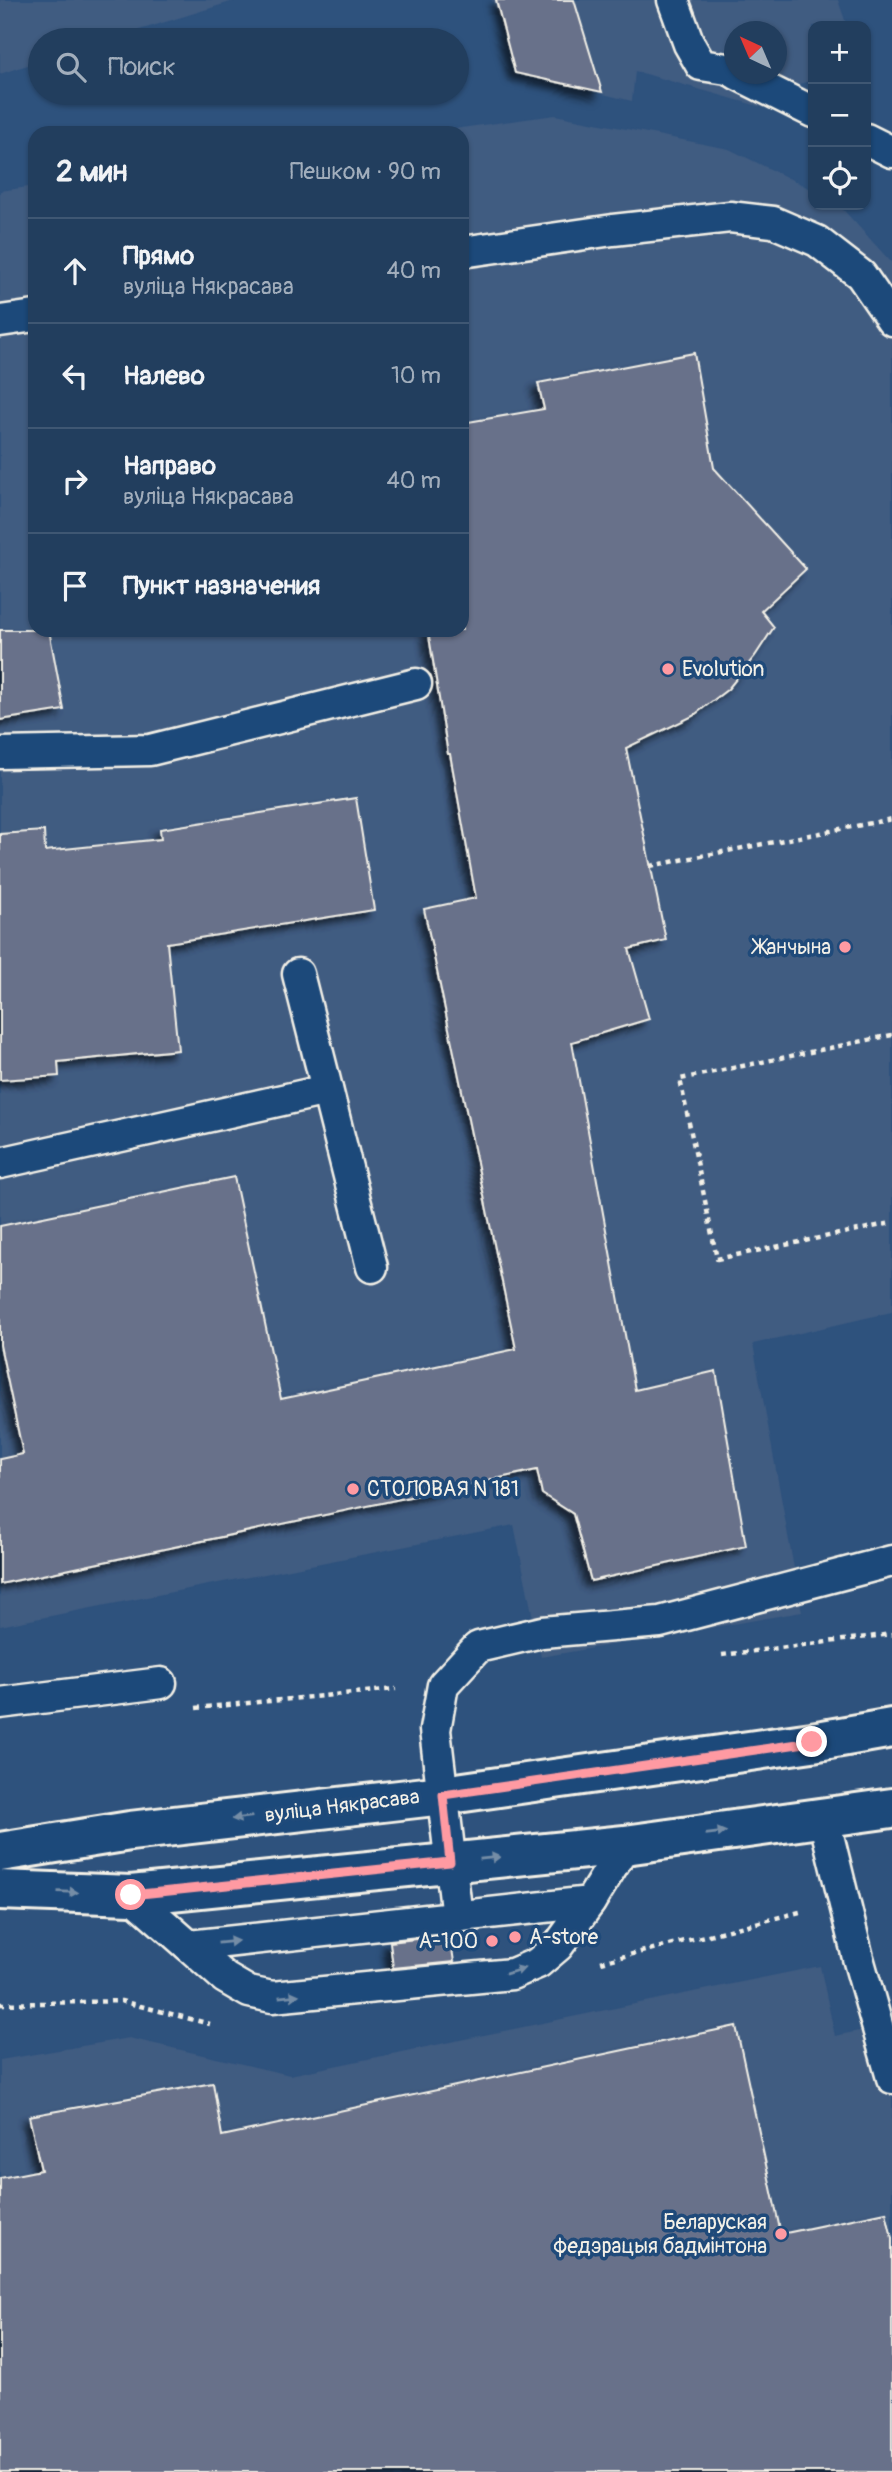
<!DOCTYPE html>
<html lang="ru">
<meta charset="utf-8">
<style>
:root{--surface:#223e5e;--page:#2a4564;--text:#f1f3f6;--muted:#a2aebc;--line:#3f5773}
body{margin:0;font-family:Pangolin,sans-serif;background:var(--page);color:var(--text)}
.controls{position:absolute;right:21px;top:21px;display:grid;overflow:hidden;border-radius:14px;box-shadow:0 2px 5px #0004}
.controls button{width:63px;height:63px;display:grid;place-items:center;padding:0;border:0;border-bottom:2px solid var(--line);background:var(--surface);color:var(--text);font:35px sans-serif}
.compass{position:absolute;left:724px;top:21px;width:63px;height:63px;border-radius:50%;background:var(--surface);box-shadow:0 2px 5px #0004;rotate:316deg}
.stop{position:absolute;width:21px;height:21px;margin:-16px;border:5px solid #ff9aa2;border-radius:50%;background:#fff}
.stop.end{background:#ff9aa2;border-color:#fff;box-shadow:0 2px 7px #0008}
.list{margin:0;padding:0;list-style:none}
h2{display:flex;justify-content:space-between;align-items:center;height:91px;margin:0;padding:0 28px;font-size:30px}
h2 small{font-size:23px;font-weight:400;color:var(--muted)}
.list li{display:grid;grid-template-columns:46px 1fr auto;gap:21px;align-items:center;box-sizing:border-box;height:105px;padding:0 28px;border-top:2px solid var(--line)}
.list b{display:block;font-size:26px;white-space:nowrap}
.list p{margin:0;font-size:23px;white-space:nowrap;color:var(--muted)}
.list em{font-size:23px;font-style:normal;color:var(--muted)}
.icon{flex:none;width:38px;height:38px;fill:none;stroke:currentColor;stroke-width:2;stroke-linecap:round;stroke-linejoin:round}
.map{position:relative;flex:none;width:892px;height:2472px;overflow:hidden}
.search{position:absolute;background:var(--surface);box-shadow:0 2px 5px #0004;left:28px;top:28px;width:441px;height:77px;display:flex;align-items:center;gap:18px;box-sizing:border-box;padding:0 24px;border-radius:38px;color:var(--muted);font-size:26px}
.panel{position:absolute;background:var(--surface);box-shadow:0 2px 5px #0004;left:28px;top:126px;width:441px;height:511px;border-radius:21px}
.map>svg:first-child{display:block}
.built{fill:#3f5b81;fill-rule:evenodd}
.building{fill:#68718a;stroke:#f4f1e8;stroke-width:2;filter:url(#shadow)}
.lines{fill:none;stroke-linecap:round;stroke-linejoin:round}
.service-casing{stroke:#f4f1e8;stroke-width:35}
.secondary-casing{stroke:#f4f1e8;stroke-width:44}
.path{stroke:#f4f1e8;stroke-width:4.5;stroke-dasharray:5 5;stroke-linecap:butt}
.service{stroke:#1f4a7a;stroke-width:30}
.secondary{stroke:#1f4a7a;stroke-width:38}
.oneway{fill:#748da6}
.route{stroke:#ff9aa2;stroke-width:9}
.poi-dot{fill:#ff9aa2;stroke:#1f4a7a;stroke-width:2.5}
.labels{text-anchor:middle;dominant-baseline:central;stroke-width:7;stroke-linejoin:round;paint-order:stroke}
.poi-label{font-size:21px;fill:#f4f1e8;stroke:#1f4a7a;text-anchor:start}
.street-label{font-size:21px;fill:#f4f1e8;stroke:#1f4a7a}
</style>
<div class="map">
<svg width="892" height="2472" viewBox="0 0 892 2472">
<defs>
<filter id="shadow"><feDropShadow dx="-6" dy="6" stdDeviation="3.5" flood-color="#0009"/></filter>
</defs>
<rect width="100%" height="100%" fill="#2e527d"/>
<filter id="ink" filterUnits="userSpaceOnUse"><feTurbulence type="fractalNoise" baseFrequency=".0143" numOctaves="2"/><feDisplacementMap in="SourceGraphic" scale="14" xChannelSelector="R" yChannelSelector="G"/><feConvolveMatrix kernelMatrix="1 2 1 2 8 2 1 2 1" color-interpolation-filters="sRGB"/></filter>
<g filter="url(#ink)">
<!-- built -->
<g class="built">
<path d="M0 0H237L107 40H40V61L0 74Z"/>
<path d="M492 0H838L847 26H813V80L773 92 765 108 635 71 632 101 515 73ZM734 32H776V74H734Z"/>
<path d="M555 115 729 149 813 190V205H839L892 263V1312L753 1344 802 1612 541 1657 514 1525 0 1626V191L35 186V630H462V133H425Z"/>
<path d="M820 1966 835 2036 892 2024V2472H0V2060L129 2038 290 2075Z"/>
</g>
<!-- building -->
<g class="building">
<path d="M496 0H574L602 92 515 73Z"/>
<path d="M694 353 714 468 806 569 761 611 774 627 755 656 728 689 693 716 626 748 666 940 629 949 649 1019 572 1042 635 1390 716 1371 746 1546 591 1581 573 1514 542 1494 537 1470 0 1584V1459L23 1454 0 1345V1226L234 1177 281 1399 516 1349 424 909 476 898 450 754H448L428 630H462V423L544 409 538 383Z"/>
<path d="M0 630H49L64 710 0 720Z"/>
<path d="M356 798 374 910 167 943 178 1050 58 1062 59 1076 0 1080V834L44 831 45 851 161 839 160 829Z"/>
<path d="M450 1935 454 1962 393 1968 390 1942Z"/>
<path d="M736 2026 781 2234 886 2212 892 2238V2472H0V2178L41 2170 29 2116 213 2083 222 2136Z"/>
</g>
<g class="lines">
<defs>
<g id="service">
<path d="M673 0 689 44 701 65 727 69 734 72"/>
<path d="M737 74 813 112"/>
<path d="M866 139 892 152"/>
<path d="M462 252 613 230 730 217 773 222 817 241 861 275 892 320"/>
<path d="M0 321 35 316"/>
<path d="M0 753 150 750 416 684"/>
<path d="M298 974 372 1267"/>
<path d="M0 1163 327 1090"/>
<path d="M0 1703 161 1683"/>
<path d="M824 1819 858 1958 892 2078"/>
<path d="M131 1895 189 1946 590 1902 625 1845"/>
<path d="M457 1917 435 1730 443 1685 478 1647 542 1632 660 1622 892 1561"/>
<path d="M189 1946 225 1978 249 1992 272 1997 512 1974 538 1963 558 1946 590 1902"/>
</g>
<g id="secondary">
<path d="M0 1852 130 1831 443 1795 812 1742 892 1728"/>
<path d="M0 1890 131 1895 625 1845 892 1808"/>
</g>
</defs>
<!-- service casing -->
<use href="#service" class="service-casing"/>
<!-- secondary casing -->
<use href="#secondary" class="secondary-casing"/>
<!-- path -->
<g class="path">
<path d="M650 866 892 819"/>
<path d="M892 1035 680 1079 717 1259 892 1223"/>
<path d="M722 1655 892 1634"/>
<path d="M196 1708 396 1689"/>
<path d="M601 1962 800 1912"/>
<path d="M0 2004 121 2001 210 2024"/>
</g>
<!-- service -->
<use href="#service" class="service"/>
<!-- secondary -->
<use href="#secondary" class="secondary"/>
</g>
<!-- one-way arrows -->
<defs><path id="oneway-solid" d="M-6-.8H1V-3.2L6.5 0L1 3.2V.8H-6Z" transform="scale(1.75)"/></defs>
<g class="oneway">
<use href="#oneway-solid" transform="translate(242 1818) rotate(173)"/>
<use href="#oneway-solid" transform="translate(716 1833) rotate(-7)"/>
<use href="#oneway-solid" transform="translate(490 1858) rotate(-6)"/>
<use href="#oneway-solid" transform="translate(68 1892) rotate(2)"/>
<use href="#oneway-solid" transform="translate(228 1942) rotate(-6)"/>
<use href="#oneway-solid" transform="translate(515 1971) rotate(-17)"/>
<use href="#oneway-solid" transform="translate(289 1996) rotate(-6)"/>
</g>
</g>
<g class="lines" filter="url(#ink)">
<!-- route -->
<path class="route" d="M131 1895 450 1862 443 1795 812 1742"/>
</g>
<!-- markers -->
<g class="poi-dot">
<circle cx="668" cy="669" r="7"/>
<circle cx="845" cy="947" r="7"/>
<circle cx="353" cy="1489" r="7"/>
<circle cx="515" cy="1937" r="7"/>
<circle cx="492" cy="1941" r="7"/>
<circle cx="781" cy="2234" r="7"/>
</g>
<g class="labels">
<!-- poi labels -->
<g class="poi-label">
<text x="682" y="669">Evolution</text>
<text x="831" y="947" text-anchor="end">Жанчына</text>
<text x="367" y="1489">СТОЛОВАЯ N 181</text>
<text x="529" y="1937">А-store</text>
<text x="478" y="1941" text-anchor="end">А-100</text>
<text x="767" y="2222" text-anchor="end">Беларуская<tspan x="767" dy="24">федэрацыя бадмінтона</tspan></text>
</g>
<!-- street labels -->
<g class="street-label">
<text transform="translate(342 1806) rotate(-7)">вуліца Някрасава</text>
</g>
</g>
</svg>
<div class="controls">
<button>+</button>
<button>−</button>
<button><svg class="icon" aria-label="locate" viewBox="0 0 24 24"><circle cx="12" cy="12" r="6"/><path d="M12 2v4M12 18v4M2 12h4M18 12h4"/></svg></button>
</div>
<svg class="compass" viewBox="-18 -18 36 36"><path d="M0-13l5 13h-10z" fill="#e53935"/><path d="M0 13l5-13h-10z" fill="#a2aebc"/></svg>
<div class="stop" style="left:131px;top:1895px"></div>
<div class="stop end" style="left:812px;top:1742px"></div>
<div class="search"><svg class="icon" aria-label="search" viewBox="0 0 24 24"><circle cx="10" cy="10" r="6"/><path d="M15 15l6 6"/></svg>Поиск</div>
<section class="panel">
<h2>2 мин<small>Пешком · 90 m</small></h2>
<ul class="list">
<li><svg class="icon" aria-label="ahead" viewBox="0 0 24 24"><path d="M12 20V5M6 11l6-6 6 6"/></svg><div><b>Прямо</b><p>вуліца Някрасава</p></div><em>40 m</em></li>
<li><svg class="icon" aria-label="left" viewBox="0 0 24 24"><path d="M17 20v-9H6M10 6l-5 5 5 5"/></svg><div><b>Налево</b></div><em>10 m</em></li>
<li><svg class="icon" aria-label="right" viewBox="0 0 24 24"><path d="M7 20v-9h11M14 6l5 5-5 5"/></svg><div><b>Направо</b><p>вуліца Някрасава</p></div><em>40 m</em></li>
<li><svg class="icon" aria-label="arrive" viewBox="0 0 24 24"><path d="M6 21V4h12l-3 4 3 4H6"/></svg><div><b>Пункт назначения</b></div></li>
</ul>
</section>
</div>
